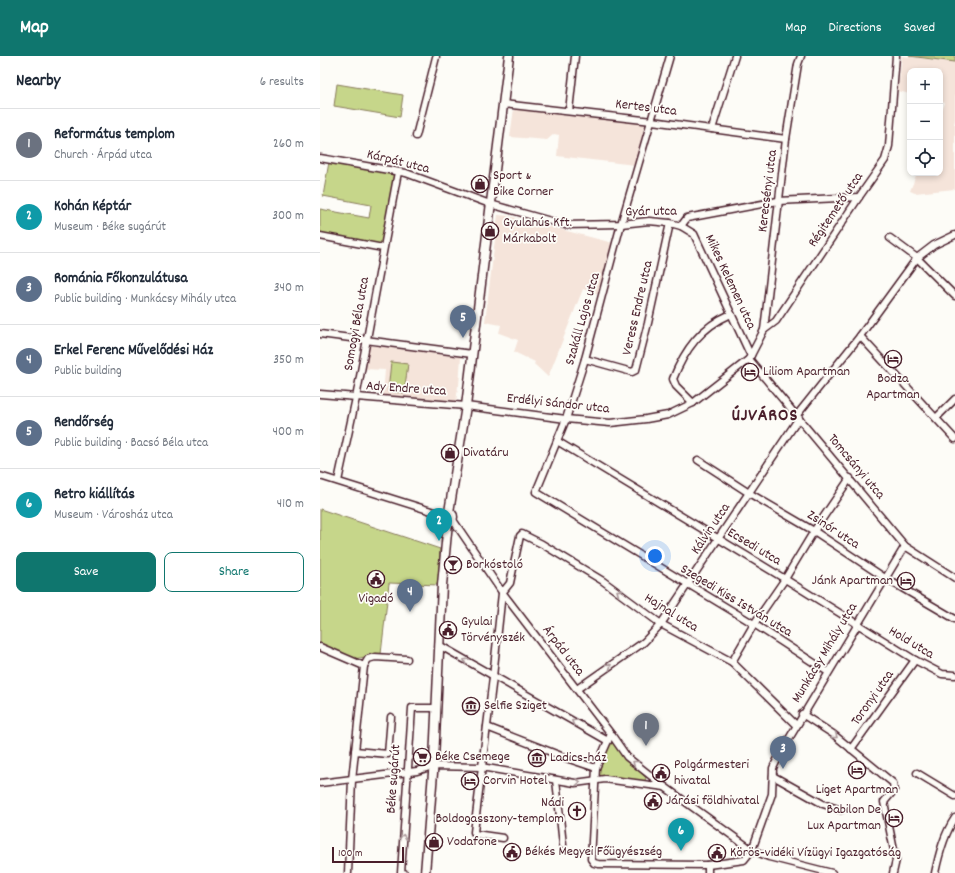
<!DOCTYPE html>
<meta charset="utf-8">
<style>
:root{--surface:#fff;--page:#f6f6f7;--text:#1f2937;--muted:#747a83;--line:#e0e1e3;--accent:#0f766e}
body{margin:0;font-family:Dekko,sans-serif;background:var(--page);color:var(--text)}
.controls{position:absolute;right:12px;top:12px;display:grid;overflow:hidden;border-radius:8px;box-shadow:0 2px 6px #0003}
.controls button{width:36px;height:36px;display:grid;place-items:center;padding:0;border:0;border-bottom:1px solid var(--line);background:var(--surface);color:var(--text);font:20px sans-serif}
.scale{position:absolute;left:12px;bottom:10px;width:72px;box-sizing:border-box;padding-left:4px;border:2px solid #4a1f2b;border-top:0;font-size:11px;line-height:14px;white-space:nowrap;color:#4a1f2b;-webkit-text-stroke:3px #fdfcf7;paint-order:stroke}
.you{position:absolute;left:335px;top:500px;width:14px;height:14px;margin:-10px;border:3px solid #fff;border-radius:50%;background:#1a73e8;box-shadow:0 0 0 6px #1a73e833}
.badge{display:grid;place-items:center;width:26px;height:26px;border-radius:50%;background:var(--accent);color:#fff;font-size:13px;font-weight:700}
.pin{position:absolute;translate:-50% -33px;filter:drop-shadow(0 1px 2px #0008)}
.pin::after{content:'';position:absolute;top:21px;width:14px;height:12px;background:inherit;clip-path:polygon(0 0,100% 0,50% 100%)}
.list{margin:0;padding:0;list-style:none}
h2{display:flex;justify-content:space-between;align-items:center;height:52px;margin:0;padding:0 16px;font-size:17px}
h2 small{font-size:13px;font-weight:400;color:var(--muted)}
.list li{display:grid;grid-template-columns:26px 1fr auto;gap:12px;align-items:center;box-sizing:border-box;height:72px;padding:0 16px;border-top:1px solid var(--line)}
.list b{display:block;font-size:15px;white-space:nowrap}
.list p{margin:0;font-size:13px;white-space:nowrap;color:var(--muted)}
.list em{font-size:13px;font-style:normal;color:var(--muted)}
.actions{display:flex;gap:8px;padding:12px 16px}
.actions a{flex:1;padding:9px 0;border:1px solid var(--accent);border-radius:8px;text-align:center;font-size:14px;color:var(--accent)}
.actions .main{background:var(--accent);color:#fff}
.icon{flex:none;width:22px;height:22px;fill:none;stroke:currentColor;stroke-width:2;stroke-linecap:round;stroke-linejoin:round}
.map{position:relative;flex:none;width:635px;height:817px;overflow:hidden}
header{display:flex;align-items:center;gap:24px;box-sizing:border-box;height:56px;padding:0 20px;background:var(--accent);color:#fff}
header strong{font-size:19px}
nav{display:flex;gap:22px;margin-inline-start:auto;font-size:14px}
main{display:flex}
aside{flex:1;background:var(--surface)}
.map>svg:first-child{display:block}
.built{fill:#f5e4da}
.green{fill:#c6d68a;stroke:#887a5a}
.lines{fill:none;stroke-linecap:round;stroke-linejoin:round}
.street-casing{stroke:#4a1f2b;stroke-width:9}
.secondary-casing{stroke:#4a1f2b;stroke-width:11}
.street{stroke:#fdfcf7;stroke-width:6}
.secondary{stroke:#fdfcf7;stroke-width:8}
.oneway{stroke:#ac999b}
.labels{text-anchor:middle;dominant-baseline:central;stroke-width:3.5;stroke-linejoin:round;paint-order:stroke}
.street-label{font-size:14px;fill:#4a1f2b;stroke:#fdfcf7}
.poi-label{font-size:14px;fill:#4a1f2b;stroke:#fdfcf7;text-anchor:start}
.district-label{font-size:18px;font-weight:bold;letter-spacing:1px;fill:#4a1f2b;stroke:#fdfcf7}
</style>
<header>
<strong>Map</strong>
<nav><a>Map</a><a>Directions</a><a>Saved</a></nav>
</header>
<main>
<aside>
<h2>Nearby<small>6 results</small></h2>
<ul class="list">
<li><span class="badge" style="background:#6b7280">1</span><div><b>Református templom</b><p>Church · Árpád utca</p></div><em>260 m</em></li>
<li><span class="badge" style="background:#0f9aa8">2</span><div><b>Kohán Képtár</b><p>Museum · Béke sugárút</p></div><em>300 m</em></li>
<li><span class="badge" style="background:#5c6f8a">3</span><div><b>Románia Főkonzulátusa</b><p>Public building · Munkácsy Mihály utca</p></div><em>340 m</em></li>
<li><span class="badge" style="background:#5c6f8a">4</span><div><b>Erkel Ferenc Művelődési Ház</b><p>Public building</p></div><em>350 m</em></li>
<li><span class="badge" style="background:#5c6f8a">5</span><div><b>Rendőrség</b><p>Public building · Bacsó Béla utca</p></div><em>400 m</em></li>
<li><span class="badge" style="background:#0f9aa8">6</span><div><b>Retro kiállítás</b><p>Museum · Városház utca</p></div><em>410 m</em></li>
</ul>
<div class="actions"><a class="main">Save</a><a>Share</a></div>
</aside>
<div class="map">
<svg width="635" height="817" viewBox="0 0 635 817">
<rect width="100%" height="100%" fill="#fdfcf7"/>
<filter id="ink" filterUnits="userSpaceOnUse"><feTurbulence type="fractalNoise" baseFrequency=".025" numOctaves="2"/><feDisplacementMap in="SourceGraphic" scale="8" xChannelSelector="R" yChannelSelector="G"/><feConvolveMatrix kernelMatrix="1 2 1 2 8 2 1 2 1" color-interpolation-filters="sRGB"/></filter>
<g filter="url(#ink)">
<!-- built -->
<g class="built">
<path d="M582 0 635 6V64L634 68H635V133L595 137 590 135 597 117H620V60L625 47 620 45V15H590V38L578 35Z"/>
<path d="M194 52 325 68 315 109 237 100 239 79 234 78 227 84 190 81Z"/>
<path d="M178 159 189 160 293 187 278 238 263 233 228 321 214 308 215 306 194 296 198 284 179 277 181 269 165 266Z"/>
<path d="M49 289 141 301 139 330H138L136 347 63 339 65 314 46 313Z"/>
</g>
<!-- green -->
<g class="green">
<path d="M589 0H635V6Z"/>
<path d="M17 28 83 39 80 61 14 50Z"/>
<path d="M9 106 74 118 61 189 0 177V153L49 162 51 149 3 140Z"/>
<path d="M71 306 88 308 84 337 68 335Z"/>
<path d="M0 453 120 493 118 529 69 527 61 598 34 603 0 587Z"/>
<path d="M293 685 305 700 326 722 324 727 277 722 281 704Z"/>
</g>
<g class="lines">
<defs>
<g id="street">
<path d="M350 0 301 168 265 303 246 363 216 436 434 568 508 616"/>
<path d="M183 48 332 65 466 83"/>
<path d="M249 55 255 0"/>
<path d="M392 73 415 0"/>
<path d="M96 80 116 1"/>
<path d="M0 102 86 117 170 148 245 169 301 168 329 165 350 167 361 170 374 178 429 296 431 299"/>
<path d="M361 170 367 162 458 145 539 141"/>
<path d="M0 180 63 192"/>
<path d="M570 182 597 202 635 240"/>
<path d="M444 274 466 83 478 8 481 0"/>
<path d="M0 278 152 298"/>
<path d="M540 280 635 383"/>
<path d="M265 303 312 316 316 314 328 267 350 167"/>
<path d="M429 303 585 490 635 522"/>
<path d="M0 338 146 350 246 363 290 367 326 363 348 359 373 347 429 303 444 274 456 265 539 141 565 104 569 90 576 0"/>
<path d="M373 347 356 330 353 323C365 293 381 271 411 258"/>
<path d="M477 359 540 280 597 202 614 189 635 179"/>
<path d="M616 362 635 343"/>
<path d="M237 385 465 523 595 604 622 618 635 619"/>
<path d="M378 404 429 437 494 475 565 522 635 563"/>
<path d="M0 420 124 459"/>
<path d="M18 425 36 342 78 116"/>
<path d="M133 464 182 536 291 678 307 701 345 731 432 794 449 801 512 817"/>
<path d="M119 589 288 685"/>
<path d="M0 591 44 610 48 603 55 601 87 603"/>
<path d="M412 606 434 568 465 523 494 475 530 422"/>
<path d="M257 633 324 586 341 568 479 362"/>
<path d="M482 658 513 678 573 727 574 734 564 746 576 804 573 817"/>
<path d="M167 671 249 703 276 712"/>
<path d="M291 678 276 712 271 803 274 807 278 808 388 809 424 804 432 794 452 738 453 712 461 696 585 490"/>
<path d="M531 693 595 604"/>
<path d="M35 695 68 698 71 661"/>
<path d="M597 717 635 740"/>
<path d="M453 720 503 748 521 754"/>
<path d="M236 724 243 789"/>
<path d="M0 727 97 715 113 710 161 711 255 727 285 723 345 731"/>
<path d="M183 782 155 778 154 776 173 621 182 537 190 527 200 480 202 478 222 488 283 525 341 568 412 606 476 669"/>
<path d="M28 817 32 724 44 610"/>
<path d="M84 817H81L92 652H116"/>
<path d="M388 817V809"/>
<path d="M615 817C619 798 624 778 635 762"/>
</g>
<g id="secondary">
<circle cx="128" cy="461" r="5"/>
<path d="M129 456 146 350 189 0"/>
<path d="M105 817 114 704 122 529 128 466"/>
</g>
</defs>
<!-- street casing -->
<use href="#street" class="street-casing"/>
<!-- secondary casing -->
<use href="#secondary" class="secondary-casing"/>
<!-- street -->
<use href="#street" class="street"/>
<!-- secondary -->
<use href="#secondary" class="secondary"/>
</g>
<!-- one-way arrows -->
<defs><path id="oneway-chevron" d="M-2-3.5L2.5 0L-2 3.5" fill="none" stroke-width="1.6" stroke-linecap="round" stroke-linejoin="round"/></defs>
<g class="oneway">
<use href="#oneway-chevron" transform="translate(299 536) rotate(-143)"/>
<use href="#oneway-chevron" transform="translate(146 605) rotate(-150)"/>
<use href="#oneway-chevron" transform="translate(289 610) rotate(-35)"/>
<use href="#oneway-chevron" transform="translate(254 666) rotate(-151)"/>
<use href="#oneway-chevron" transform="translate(515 680) rotate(37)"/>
<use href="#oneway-chevron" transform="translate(315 707) rotate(-142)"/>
<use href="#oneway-chevron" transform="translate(258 726) rotate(-1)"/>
<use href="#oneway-chevron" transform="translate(83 781) rotate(-86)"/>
</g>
</g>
<!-- icons -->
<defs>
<symbol id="shop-ring" viewBox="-11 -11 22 22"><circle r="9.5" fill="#fdfcf7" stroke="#4a1f2b" stroke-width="1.5"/><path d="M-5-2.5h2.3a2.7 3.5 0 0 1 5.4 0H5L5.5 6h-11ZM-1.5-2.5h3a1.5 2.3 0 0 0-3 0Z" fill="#4a1f2b"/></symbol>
<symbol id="hotel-ring" viewBox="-11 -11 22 22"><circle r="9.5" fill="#fdfcf7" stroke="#4a1f2b" stroke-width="1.5"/><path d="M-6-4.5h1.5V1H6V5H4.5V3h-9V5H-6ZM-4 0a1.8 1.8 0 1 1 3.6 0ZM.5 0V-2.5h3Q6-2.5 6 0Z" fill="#4a1f2b"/></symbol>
<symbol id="bar-ring" viewBox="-11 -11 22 22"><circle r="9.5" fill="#fdfcf7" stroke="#4a1f2b" stroke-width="1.5"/><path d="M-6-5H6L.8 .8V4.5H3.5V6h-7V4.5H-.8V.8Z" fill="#4a1f2b"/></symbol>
<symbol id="civic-ring" viewBox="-11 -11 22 22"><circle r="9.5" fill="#fdfcf7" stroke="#4a1f2b" stroke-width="1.5"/><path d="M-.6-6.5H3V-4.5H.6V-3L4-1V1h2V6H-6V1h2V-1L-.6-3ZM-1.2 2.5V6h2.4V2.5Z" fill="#4a1f2b"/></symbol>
<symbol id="museum-ring" viewBox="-11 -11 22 22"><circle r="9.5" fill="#fdfcf7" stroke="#4a1f2b" stroke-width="1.5"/><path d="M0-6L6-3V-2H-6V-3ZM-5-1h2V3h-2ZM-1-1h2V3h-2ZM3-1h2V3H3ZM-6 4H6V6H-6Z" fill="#4a1f2b"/></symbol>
<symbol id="supermarket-ring" viewBox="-11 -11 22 22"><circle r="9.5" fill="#fdfcf7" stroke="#4a1f2b" stroke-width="1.5"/><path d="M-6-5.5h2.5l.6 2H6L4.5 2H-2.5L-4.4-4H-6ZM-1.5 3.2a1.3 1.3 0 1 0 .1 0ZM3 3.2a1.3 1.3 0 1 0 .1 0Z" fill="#4a1f2b"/></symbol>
<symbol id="church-ring" viewBox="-11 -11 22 22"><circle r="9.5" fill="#fdfcf7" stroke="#4a1f2b" stroke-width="1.5"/><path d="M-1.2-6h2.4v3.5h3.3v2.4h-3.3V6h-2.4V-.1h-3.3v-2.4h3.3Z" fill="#4a1f2b"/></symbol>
</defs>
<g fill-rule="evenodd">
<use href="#shop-ring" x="150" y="118" width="20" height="20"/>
<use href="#shop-ring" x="160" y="165" width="20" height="20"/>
<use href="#hotel-ring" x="563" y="293" width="20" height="20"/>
<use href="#hotel-ring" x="420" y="306" width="20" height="20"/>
<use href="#shop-ring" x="120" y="387" width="20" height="20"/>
<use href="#bar-ring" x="123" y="499" width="20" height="20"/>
<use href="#civic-ring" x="46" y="513" width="20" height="20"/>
<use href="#hotel-ring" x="576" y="515" width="20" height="20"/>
<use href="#civic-ring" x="118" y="564" width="20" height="20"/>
<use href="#museum-ring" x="141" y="640" width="20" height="20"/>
<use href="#supermarket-ring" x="92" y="691" width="20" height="20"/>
<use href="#museum-ring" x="207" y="692" width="20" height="20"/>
<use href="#hotel-ring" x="527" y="704" width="20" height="20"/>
<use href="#civic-ring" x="331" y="707" width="20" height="20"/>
<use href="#hotel-ring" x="140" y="715" width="20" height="20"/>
<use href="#civic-ring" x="323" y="735" width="20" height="20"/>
<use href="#church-ring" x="247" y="745" width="20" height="20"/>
<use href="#hotel-ring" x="564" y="752" width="20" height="20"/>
<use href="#shop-ring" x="104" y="776" width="20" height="20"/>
<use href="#civic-ring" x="182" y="786" width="20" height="20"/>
<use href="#civic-ring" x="387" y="787" width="20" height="20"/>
</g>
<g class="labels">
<!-- street labels -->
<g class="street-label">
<text transform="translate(326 52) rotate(7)">Kertes utca</text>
<text transform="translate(78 106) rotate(14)">Kárpát utca</text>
<text transform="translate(448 135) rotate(-83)">Kerecsényi utca</text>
<text transform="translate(516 154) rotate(-56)">Régitemető utca</text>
<text transform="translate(331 156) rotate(-1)">Gyár utca</text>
<text transform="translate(410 226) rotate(65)">Mikes Kelemen utca</text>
<text transform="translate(318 252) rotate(-77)">Veress Endre utca</text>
<text transform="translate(263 263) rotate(-74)">Szakáll Lajos utca</text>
<text transform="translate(37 268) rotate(-80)">Somogyi Béla utca</text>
<text transform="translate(86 333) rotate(4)">Ady Endre utca</text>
<text transform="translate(238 348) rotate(6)">Erdélyi Sándor utca</text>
<text transform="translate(536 411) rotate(50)">Tomcsányi utca</text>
<text transform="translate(391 473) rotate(-56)">Kálvin utca</text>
<text transform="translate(513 474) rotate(33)">Zsinór utca</text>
<text transform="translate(434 491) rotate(31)">Ecsedi utca</text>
<text transform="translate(416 545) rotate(31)">Szegedi Kiss István utca</text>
<text transform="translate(351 557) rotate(32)">Hajnal utca</text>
<text transform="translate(591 587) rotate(31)">Hold utca</text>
<text transform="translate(243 595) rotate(52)">Árpád utca</text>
<text transform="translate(505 597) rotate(-59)">Munkácsy Mihály utca</text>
<text transform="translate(553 642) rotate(-55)">Toronyi utca</text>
<text transform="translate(74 723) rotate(-86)">Béke sugárút</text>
</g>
<!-- poi labels -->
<g class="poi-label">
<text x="173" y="120">Sport &amp;<tspan x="173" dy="16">Bike Corner</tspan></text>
<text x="183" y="167">Gyulahús Kft.<tspan x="183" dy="16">Márkabolt</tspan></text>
<text x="443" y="316">Liliom Apartman</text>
<text x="573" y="323" text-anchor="middle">Bodza<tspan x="573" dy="16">Apartman</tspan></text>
<text x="143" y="397">Divatáru</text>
<text x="146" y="509">Borkóstoló</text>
<text x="573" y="525" text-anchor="end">Jánk Apartman</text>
<text x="56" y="543" text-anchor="middle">Vigadó</text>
<text x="141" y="566">Gyulai<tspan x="141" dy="16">Törvényszék</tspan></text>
<text x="164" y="650">Selfie Sziget</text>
<text x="115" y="701">Béke Csemege</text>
<text x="230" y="702">Ladics-ház</text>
<text x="354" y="709">Polgármesteri<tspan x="354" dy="16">hivatal</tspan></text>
<text x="163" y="725">Corvin Hotel</text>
<text x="537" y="734" text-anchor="middle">Liget Apartman</text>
<text x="346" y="745">Járási földhivatal</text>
<text x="244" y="747" text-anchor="end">Nádi<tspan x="244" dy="16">Boldogasszony-templom</tspan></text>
<text x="561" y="754" text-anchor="end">Babilon De<tspan x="561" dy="16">Lux Apartman</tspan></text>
<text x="127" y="786">Vodafone</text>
<text x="205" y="796">Békés Megyei Főügyészség</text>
<text x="410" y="797">Körös-vidéki Vízügyi Igazgatóság</text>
</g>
<!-- district labels -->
<g class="district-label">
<text x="445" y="360">ÚJVÁROS</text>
</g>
</g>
</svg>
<div class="controls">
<button>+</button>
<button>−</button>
<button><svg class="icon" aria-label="locate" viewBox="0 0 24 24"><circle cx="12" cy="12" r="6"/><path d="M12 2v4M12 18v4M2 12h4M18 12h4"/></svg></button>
</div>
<div class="scale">100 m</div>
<div class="you"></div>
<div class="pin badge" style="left:326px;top:690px;background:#6b7280">1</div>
<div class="pin badge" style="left:119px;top:485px;background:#0f9aa8">2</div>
<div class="pin badge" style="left:463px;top:713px;background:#5c6f8a">3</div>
<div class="pin badge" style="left:90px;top:556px;background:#5c6f8a">4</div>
<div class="pin badge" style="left:143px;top:282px;background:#5c6f8a">5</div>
<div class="pin badge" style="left:361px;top:795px;background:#0f9aa8">6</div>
</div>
</main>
